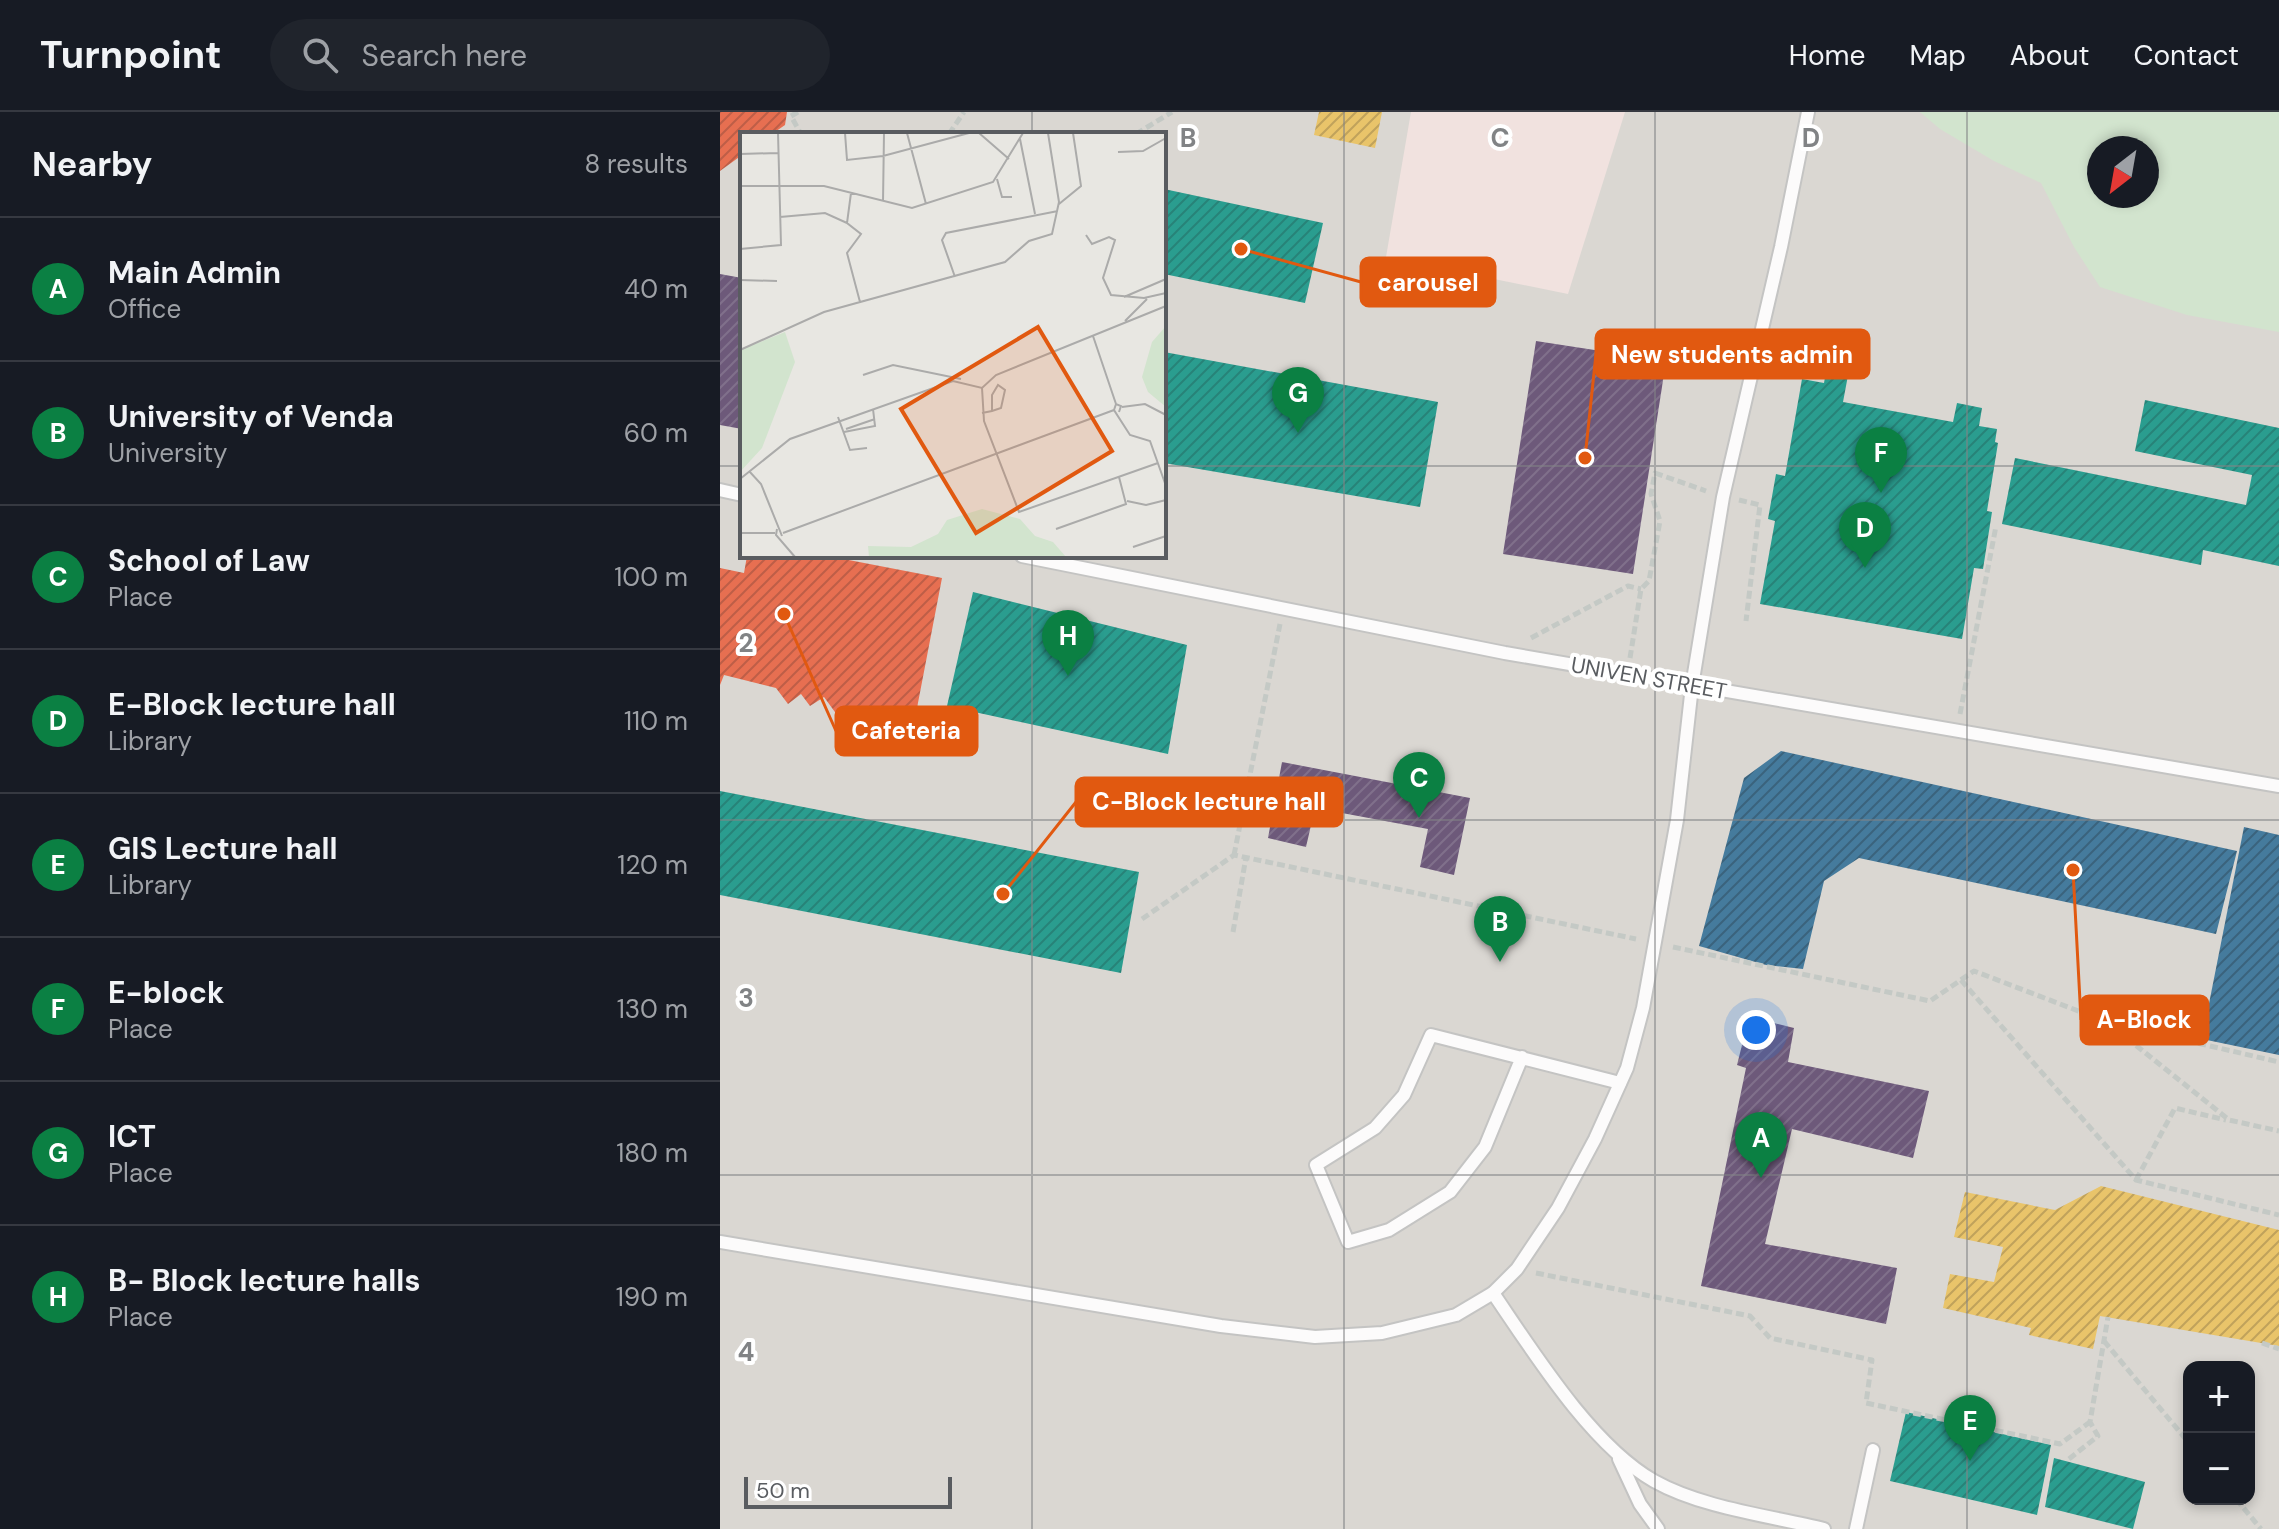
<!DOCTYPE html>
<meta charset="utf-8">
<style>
:root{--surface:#171b24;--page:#20242c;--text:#f1f3f6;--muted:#9ea1a6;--line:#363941;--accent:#0b8043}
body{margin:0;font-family:"DM Sans",sans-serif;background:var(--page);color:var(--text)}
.controls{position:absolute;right:24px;bottom:24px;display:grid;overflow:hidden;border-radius:16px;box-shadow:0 4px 12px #0003}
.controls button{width:72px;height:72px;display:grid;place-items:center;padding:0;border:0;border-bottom:2px solid var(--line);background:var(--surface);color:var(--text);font:40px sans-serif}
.compass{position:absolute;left:1367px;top:24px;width:72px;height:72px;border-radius:50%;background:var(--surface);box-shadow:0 4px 12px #0003;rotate:211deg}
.scale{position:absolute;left:24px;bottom:20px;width:208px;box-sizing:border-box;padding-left:8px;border:4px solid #595c60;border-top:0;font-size:22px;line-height:28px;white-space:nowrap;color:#595c60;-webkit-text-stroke:6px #fff;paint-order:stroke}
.you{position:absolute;left:1036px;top:918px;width:28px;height:28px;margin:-20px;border:6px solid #fff;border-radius:50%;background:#1a73e8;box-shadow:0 0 0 12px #1a73e833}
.badge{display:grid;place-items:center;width:52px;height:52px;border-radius:50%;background:var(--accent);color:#fff;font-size:26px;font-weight:700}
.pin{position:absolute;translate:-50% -66px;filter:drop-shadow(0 2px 4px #0008)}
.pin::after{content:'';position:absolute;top:42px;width:28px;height:24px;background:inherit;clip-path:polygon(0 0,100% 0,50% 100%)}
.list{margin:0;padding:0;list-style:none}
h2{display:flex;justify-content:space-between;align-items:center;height:104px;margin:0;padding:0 32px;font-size:34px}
h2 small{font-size:26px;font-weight:400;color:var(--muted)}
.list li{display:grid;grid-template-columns:52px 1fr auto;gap:24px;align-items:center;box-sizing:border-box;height:144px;padding:0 32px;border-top:2px solid var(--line)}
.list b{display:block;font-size:30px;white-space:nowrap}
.list p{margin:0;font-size:26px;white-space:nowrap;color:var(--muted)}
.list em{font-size:26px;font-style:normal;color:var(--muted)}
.icon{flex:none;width:44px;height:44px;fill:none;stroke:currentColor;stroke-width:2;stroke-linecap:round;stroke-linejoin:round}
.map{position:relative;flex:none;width:1559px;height:1417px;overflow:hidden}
header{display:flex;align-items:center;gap:48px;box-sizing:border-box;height:112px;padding:0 40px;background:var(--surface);border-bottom:2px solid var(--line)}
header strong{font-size:38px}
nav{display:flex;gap:44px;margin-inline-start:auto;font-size:28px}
.search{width:560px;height:72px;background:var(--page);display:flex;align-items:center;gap:20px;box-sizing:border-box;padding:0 28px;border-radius:44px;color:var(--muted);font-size:30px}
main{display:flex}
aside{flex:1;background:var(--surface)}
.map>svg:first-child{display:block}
.education{fill:#dad7d2;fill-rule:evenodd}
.medical{fill:#f1e2df}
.green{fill:#d2e4ce;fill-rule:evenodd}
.homes{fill:url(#homes-hatch)}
.shops{fill:url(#shops-hatch)}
.offices{fill:url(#offices-hatch)}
.schools{fill:url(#schools-hatch)}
.public{fill:url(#public-hatch)}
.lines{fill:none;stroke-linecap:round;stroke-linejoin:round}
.lane-casing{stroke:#c4c4c3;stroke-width:16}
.path{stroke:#c4c9c5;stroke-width:5;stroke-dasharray:8 4;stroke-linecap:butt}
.lane{stroke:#fcfbfb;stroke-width:12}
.grid{fill:none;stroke:#818385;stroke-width:2;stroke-opacity:0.55}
.labels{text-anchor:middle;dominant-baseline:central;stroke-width:8;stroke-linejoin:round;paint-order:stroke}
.street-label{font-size:22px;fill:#595c60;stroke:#fff}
.inset-road{fill:none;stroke:#ababaa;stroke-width:2}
.view{fill:#e15910;fill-opacity:0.15;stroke:#e15910;stroke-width:4}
.inset-edge{fill:none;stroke:#595c60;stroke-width:4}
.grid-label{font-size:26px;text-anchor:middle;font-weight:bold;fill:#818385;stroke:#fff;stroke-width:8;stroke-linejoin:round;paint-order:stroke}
.leader{fill:none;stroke:#e15910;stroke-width:3}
.callout-dot{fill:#e15910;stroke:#fff;stroke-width:3}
.callout{fill:#e15910;stroke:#e15910;stroke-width:3}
.callout-label{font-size:24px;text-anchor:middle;font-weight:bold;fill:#fff}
</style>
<header>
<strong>Turnpoint</strong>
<div class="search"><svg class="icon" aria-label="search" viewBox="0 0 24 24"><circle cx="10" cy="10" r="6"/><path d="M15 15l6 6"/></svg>Search here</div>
<nav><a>Home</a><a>Map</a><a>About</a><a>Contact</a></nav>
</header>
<main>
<aside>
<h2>Nearby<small>8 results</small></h2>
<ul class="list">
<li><span class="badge">A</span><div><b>Main Admin</b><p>Office</p></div><em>40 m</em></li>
<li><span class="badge">B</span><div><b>University of Venda</b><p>University</p></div><em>60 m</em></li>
<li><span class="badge">C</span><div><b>School of Law</b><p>Place</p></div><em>100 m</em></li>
<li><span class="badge">D</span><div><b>E-Block lecture hall</b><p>Library</p></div><em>110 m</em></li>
<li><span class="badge">E</span><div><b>GIS Lecture hall</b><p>Library</p></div><em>120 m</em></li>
<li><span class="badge">F</span><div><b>E-block</b><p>Place</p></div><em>130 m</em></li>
<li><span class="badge">G</span><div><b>ICT</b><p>Place</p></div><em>180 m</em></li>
<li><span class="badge">H</span><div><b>B- Block lecture halls</b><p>Place</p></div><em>190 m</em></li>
</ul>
</aside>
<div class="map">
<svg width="1559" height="1417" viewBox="0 0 1559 1417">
<defs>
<pattern id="homes-hatch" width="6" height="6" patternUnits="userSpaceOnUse" patternTransform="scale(2)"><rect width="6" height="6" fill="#e9c46a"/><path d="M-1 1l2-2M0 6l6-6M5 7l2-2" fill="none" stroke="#c0a25b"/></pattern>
<pattern id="shops-hatch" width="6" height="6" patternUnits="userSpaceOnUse" patternTransform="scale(2)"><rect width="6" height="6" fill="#e76f51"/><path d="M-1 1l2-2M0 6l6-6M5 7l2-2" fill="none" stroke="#be5e47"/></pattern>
<pattern id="offices-hatch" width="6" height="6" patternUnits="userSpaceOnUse" patternTransform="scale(2)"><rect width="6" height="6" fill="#6d597a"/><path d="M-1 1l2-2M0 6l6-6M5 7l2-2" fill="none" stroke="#80708b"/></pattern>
<pattern id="schools-hatch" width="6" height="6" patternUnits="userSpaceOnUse" patternTransform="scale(2)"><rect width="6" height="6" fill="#2a9d8f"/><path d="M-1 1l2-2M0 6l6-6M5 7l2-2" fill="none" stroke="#278378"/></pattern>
<pattern id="public-hatch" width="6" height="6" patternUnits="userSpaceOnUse" patternTransform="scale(2)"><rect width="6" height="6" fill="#457b9d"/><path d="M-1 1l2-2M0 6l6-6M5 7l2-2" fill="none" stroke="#3a637d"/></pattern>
</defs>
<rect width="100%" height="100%" fill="#e8e7e2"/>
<!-- education -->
<path class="education" d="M0 0H1559V1417H0ZM22 22H444V444H22ZM1379 36H1427V84H1379ZM1469 1255H1529V1387H1469Z"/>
<!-- medical -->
<path class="medical" d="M691 0H905L848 182 666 145Z"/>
<!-- green -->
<path class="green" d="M1200 0H1559V220L1467 203 1380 175 1354 135 1321 71 1274 49 1220 17ZM1379 36H1427V84H1379Z"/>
<!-- homes -->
<g class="homes">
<path d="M599 0H662L655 36 594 23Z"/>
<path d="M1381 1074 1559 1118V1234L1380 1204 1373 1237 1309 1223 1311 1216 1223 1196 1230 1162 1274 1170 1283 1135 1234 1125 1245 1080 1335 1098Z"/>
</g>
<!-- shops -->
<g class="shops">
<path d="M0 0H67L65 13 52 22H22V43L0 59Z"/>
<path d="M27 444H108L222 466 192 622 120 607 104 585 90 594 81 582 68 592 56 576 4 563 0 573V456L24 461Z"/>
</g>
<!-- offices -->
<g class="offices">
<path d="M0 162 22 166V317L0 313Z"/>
<path d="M816 229 946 249 913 462 783 442Z"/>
<path d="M562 650 750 686 734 763 700 755 708 717 595 696 586 735 548 726Z"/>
<path d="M1029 905 1074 916 1068 950 1209 979 1193 1046 1072 1017 1045 1132 1177 1156 1166 1212 981 1174 1026 956 1017 953Z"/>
</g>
<!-- schools -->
<g class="schools">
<path d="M444 77 603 111 585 191 444 162Z"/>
<path d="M444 240 718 290 700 395 444 351Z"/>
<path d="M1107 254 1129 258 1123 290 1233 310 1237 291 1262 296 1259 314 1277 317 1275 330 1278 331 1267 399 1272 400 1263 457 1254 456 1242 527 1040 492 1055 409 1048 407 1056 362 1065 364 1082 267 1104 271Z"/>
<path d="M1425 288 1559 316V454L1483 438 1481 453 1282 412 1295 346 1526 393 1532 363 1415 339Z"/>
<path d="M253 480 467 533 448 642 227 594Z"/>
<path d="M0 679 419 760 401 861 0 783Z"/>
<path d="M1186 1300 1331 1333 1317 1403 1170 1369Z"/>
<path d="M1334 1346 1425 1370 1413 1417 1325 1395Z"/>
</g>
<!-- public -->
<g class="public">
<path d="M1061 639 1517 739 1496 822 1139 746 1104 769 1083 857 1046 853 979 834 1024 666Z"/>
<path d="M1524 715 1559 723V943L1482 927Z"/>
</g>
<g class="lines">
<defs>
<g id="lane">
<path d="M0 378 22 383"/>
<path d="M302 444 785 541 1559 674"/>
<path d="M802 945 765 1035 730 1080 669 1118 628 1130 596 1053 655 1016 684 983 711 923 900 971"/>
<path d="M0 1130 501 1214 595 1225 662 1221 736 1203 773 1181C814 1241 871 1333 934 1369 982 1396 1051 1404 1104 1417"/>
<path d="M773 1181 797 1157 838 1096 875 1027 907 956 923 896 957 708 972 574 1003 385 1061 135 1088 0"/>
<path d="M899 1347 920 1392 938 1417"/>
<path d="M1136 1417 1153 1338"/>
</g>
</defs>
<!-- lane casing -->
<use href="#lane" class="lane-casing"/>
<!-- path -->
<g class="path">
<path d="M78 0 71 4 81 22"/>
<path d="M229 22 244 0"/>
<path d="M416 22 452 0"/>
<path d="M1019 388 1040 393 1026 509"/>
<path d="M811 526 908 474 921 477"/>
<path d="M910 546 921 477 929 469 940 409 931 382 935 361 986 379"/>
<path d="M1240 602 1276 414"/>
<path d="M514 743 560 512"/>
<path d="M422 807 514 743 916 827"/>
<path d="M513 820 526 745"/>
<path d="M953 835 1210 889 1254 859 1387 910 1559 950"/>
<path d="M1241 868 1416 1068 1559 1103"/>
<path d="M1388 911 1509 1008 1559 1019"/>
<path d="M1416 1068 1455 996 1506 1008"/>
<path d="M816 1161 1030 1204 1050 1226 1152 1248 1146 1291 1340 1332 1370 1310"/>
<path d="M1384 1229 1469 1331"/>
<path d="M1542 1231 1559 1237"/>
<path d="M1349 1347 1378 1324 1370 1310 1388 1205"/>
<path d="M1516 1387 1541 1417"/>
</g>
<!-- lane -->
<use href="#lane" class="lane"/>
</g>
<!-- grid -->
<path class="grid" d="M312 0V22M624 0V1417M935 0V1417M1247 0V1417M0 354H22M444 354H1559M312 444V1417M0 708H1559M0 1063H1559"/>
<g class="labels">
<!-- street labels -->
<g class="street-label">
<text transform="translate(929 566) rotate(10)">UNIVEN STREET</text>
</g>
</g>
<!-- overview -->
<g transform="translate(20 20)">
<rect width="426" height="426" fill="#e8e7e2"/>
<path d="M426 194V275L408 260 402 245 412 210ZM242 377 280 387 295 404 313 410 326 425H129L128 414 171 415 198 402 207 388Z" fill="#d2e4ce"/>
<path d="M45 200 55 230 22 316 0 340V218Z" fill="#d2e4ce"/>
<path class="inset-road" d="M105 1 107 28 143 24 229 1M167 1 186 72M239 1 269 27M280 7 295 82M378 20 403 19 426 6M0 22 38 21M257 47 262 65H272M0 54H84L172 76 253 50 283 1M111 61 107 91 121 102 107 121 120 170M143 70 144 1M319 72 341 54 333 1M40 85 85 81 107 91M346 103 352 112 369 105 375 108 363 146 371 163 404 166 426 161M0 117 41 113 38 1M215 145 202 108 206 101 318 79M0 148 37 149M384 165 426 147M385 189 407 167M353 204 376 272M0 218 84 180 265 130 289 109 312 102 319 70 308 1M123 243 153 233 221 247M242 256 244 289 279 380 418 331M382 275 405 272 426 283M379 280 381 274 376 272 374 278 390 303 410 309 426 354M242 281 252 279 261 276 265 258 258 253 252 263V279M98 285 110 318 127 316M106 297 135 287M104 300 135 294 133 277M9 339 21 352 42 404M0 347 50 307 213 249 242 256 256 243 426 174M387 369 406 373 426 368M37 397 36 403 55 425M316 397 386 372 379 345M0 401H35M43 401 374 278M393 415 426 404"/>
<path class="view" d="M298 195 372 319 236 401 161 277Z"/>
<rect width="426" height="426" class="inset-edge"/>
</g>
<g class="grid-label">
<text x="468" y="35">B</text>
<text x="780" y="35">C</text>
<text x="1091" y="35">D</text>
<text x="26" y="540">2</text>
<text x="26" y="895">3</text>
<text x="26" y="1249">4</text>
</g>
<!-- callouts -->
<path class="leader" d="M521 137L641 170M865 346L876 242M64 502L116 619M283 782L356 690M1353 758L1361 908"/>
<g class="callout-dot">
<circle cx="521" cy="137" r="8"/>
<circle cx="865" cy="346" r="8"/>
<circle cx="64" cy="502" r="8"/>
<circle cx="283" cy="782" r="8"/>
<circle cx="1353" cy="758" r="8"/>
</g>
<g class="callout">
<rect x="641" y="146" width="134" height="48" rx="8"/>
<rect x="876" y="218" width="273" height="48" rx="8"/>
<rect x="116" y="595" width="141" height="48" rx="8"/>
<rect x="356" y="666" width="266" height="48" rx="8"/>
<rect x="1361" y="884" width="127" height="48" rx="8"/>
</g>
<g class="callout-label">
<text x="708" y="179">carousel</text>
<text x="1012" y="251">New students admin</text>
<text x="186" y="627">Cafeteria</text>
<text x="489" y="698">C-Block lecture hall</text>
<text x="1424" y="916">A-Block</text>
</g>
</svg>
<div class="controls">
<button>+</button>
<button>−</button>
</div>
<svg class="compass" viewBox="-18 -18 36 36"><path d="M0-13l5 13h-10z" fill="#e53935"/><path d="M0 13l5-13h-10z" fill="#9ea1a6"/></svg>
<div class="scale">50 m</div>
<div class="you"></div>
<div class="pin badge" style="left:1041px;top:1066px">A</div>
<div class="pin badge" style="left:780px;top:850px">B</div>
<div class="pin badge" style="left:699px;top:706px">C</div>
<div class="pin badge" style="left:1145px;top:456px">D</div>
<div class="pin badge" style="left:1250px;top:1349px">E</div>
<div class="pin badge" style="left:1161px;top:381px">F</div>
<div class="pin badge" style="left:578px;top:321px">G</div>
<div class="pin badge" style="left:348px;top:564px">H</div>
</div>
</main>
